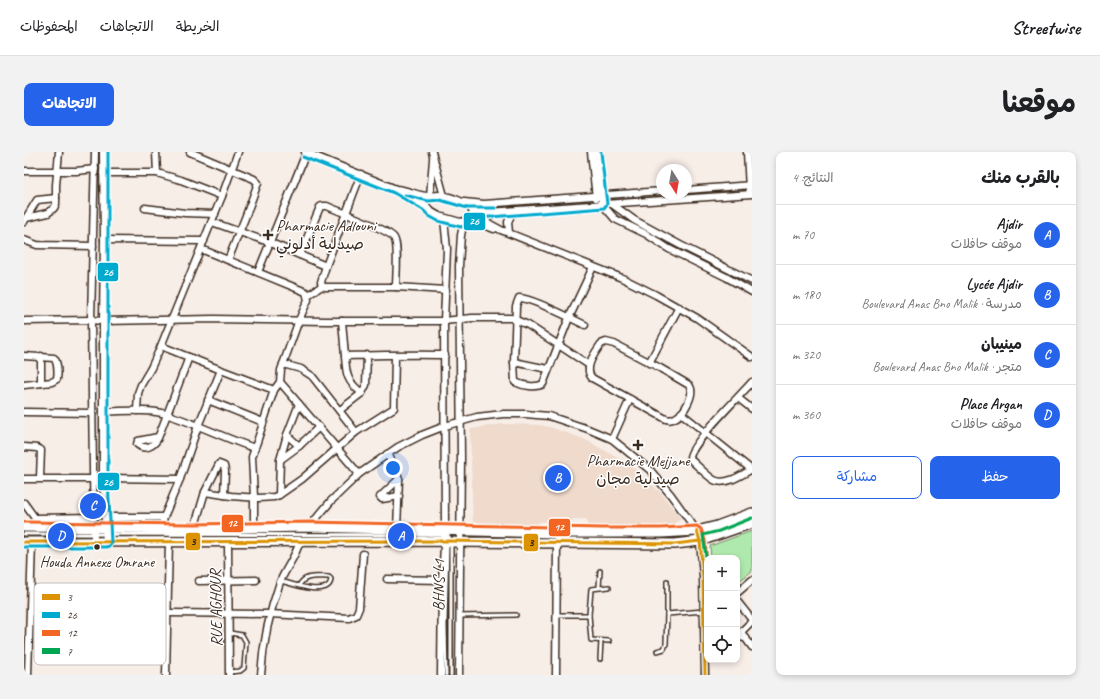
<!DOCTYPE html>
<html lang="ar">
<meta charset="utf-8">
<style>
:root{--surface:#fff;--page:#f2f2f2;--text:#202124;--muted:#757577;--line:#e0e0e0;--accent:#2563eb}
body{margin:0;font-family:Caveat,"Playpen Sans Arabic",sans-serif;background:var(--page);color:var(--text);direction:rtl}
.controls{position:absolute;right:12px;bottom:12px;display:grid;overflow:hidden;border-radius:8px;box-shadow:0 2px 6px #0003}
.controls button{width:36px;height:36px;display:grid;place-items:center;padding:0;border:0;border-bottom:1px solid var(--line);background:var(--surface);color:var(--text);font:20px sans-serif}
.compass{position:absolute;left:632px;top:12px;width:36px;height:36px;border-radius:50%;background:var(--surface);box-shadow:0 2px 6px #0003;rotate:169deg}
.you{position:absolute;left:369px;top:316px;width:14px;height:14px;margin:-10px;border:3px solid #fff;border-radius:50%;background:#1a73e8;box-shadow:0 0 0 6px #1a73e833}
.badge{display:grid;place-items:center;width:26px;height:26px;border-radius:50%;background:var(--accent);color:#fff;font-size:13px;font-weight:700}
.pin{position:absolute;translate:-50% -50%;border:2px solid #fff;box-shadow:0 1px 4px #0006}
.list{margin:0;padding:0;list-style:none}
h2{display:flex;justify-content:space-between;align-items:center;height:52px;margin:0;padding:0 16px;font-size:17px}
h2 small{font-size:13px;font-weight:400;color:var(--muted)}
.list li{display:grid;grid-template-columns:26px 1fr auto;gap:12px;align-items:center;box-sizing:border-box;height:60px;padding:0 16px;border-top:1px solid var(--line)}
.list b{display:block;font-size:15px;white-space:nowrap}
.list p{margin:0;font-size:13px;white-space:nowrap;color:var(--muted)}
.list em{font-size:13px;font-style:normal;color:var(--muted)}
.actions{display:flex;gap:8px;padding:12px 16px}
.actions a{flex:1;padding:9px 0;border:1px solid var(--accent);border-radius:8px;text-align:center;font-size:14px;color:var(--accent)}
.actions .main{background:var(--accent);color:#fff}
.icon{flex:none;width:22px;height:22px;fill:none;stroke:currentColor;stroke-width:2;stroke-linecap:round;stroke-linejoin:round}
.map{position:relative;flex:none;width:728px;height:523px;overflow:hidden;direction:ltr;border-radius:8px}
header{display:flex;align-items:center;gap:24px;box-sizing:border-box;height:56px;padding:0 20px;background:var(--surface);border-bottom:1px solid var(--line)}
header strong{font-size:19px}
nav{display:flex;gap:22px;margin-inline-start:auto;font-size:14px}
.intro{display:flex;align-items:center;justify-content:space-between;box-sizing:border-box;height:96px;padding:0 24px}
h1{margin:0;font-size:28px}
.button{padding:10px 18px;border-radius:8px;background:var(--accent);color:#fff;font-size:14px;font-weight:700}
main{display:flex;gap:24px;padding:0 24px}
aside{flex:1;background:var(--surface);border-radius:8px;box-shadow:0 2px 6px #0003}
.map>svg:first-child{display:block}
.built{fill:#efdacc}
.green{fill:#afe9ad;stroke:#758a66}
.lines{fill:none;stroke-linecap:round;stroke-linejoin:round}
.lane-casing{stroke:#3b2a1e;stroke-width:6}
.street-casing{stroke:#3b2a1e;stroke-width:9}
.secondary-casing{stroke:#3b2a1e;stroke-width:12}
.lane{stroke:#fff;stroke-width:3}
.street{stroke:#fff;stroke-width:6}
.secondary{stroke:#fff;stroke-width:9}
.bus-1-casing{stroke:#fff;stroke-width:6}
.bus-2-casing{stroke:#fff;stroke-width:6}
.bus-3-casing{stroke:#fff;stroke-width:6}
.bus-4-casing{stroke:#fff;stroke-width:6}
.bus-1{stroke:#db9304;stroke-width:3}
.bus-2{stroke:#00a9ce;stroke-width:3}
.bus-3{stroke:#f26522;stroke-width:3}
.bus-4{stroke:#00a651;stroke-width:3}
.poi-dot{fill:#3b2a1e;stroke:#fff;stroke-width:1.5}
.labels{text-anchor:middle;dominant-baseline:central;stroke-width:3;stroke-linejoin:round;paint-order:stroke}
.bus-label{font-size:15px;fill:#3b2a1e;stroke:#fff}
.poi-label{font-size:16px;fill:#3b2a1e;stroke:#fff;text-anchor:start}
.street-label{font-size:16px;fill:#3b2a1e;stroke:#fff}
.key{fill:#fff;stroke:#c4bfbc;stroke-width:1}
.key-label{font-size:11px;fill:#3b2a1e}
.line-badge{stroke:#fff;stroke-width:1.5}
.badge-label{font-size:11px;text-anchor:middle;font-weight:bold;fill:#fff}
.pale-badge-label{font-size:11px;text-anchor:middle;font-weight:bold;fill:#111}
</style>
<header>
<strong>Streetwise</strong>
<nav><a>الخريطة</a><a>الاتجاهات</a><a>المحفوظات</a></nav>
</header>
<div class="intro"><h1>موقعنا</h1><a class="button">الاتجاهات</a></div>
<main>
<aside>
<h2>بالقرب منك<small>النتائج: 4</small></h2>
<ul class="list">
<li><span class="badge">A</span><div><b>Ajdir</b><p>موقف حافلات</p></div><em>70 m</em></li>
<li><span class="badge">B</span><div><b>Lycée Ajdir</b><p>مدرسة · Boulevard Anas Bno Malik</p></div><em>180 m</em></li>
<li><span class="badge">C</span><div><b>مينيبان</b><p>متجر · Boulevard Anas Bno Malik</p></div><em>320 m</em></li>
<li><span class="badge">D</span><div><b>Place Argan</b><p>موقف حافلات</p></div><em>360 m</em></li>
</ul>
<div class="actions"><a class="main">حفظ</a><a>مشاركة</a></div>
</aside>
<div class="map">
<svg width="728" height="523" viewBox="0 0 728 523">
<rect width="100%" height="100%" fill="#f8eee8"/>
<filter id="ink" filterUnits="userSpaceOnUse"><feTurbulence type="fractalNoise" baseFrequency=".025" numOctaves="2"/><feDisplacementMap in="SourceGraphic" scale="8" xChannelSelector="R" yChannelSelector="G"/><feConvolveMatrix kernelMatrix="1 2 1 2 8 2 1 2 1" color-interpolation-filters="sRGB"/></filter>
<g filter="url(#ink)">
<!-- built -->
<path class="built" d="M478 272 516 273 526 275 560 287 605 312 637 341 657 367 645 374 563 376V367L515 370 514 375 449 374 446 277Z"/>
<!-- green -->
<path class="green" d="M728 379V419L713 431V406H687L686 394Z"/>
<g class="lines">
<defs>
<g id="lane">
<path d="M0 382 420 383 425 385 427 390V523"/>
<path d="M257 429C268 432 306 446 307 427L305 425C294 425 280 422 275 434"/>
<path d="M643 429V462L680 459"/>
<path d="M575 435 576 419"/>
<path d="M533 463H565"/>
<path d="M435 464 492 463"/>
<path d="M585 489 567 488 565 463 567 437 585 435"/>
<path d="M633 499 640 497 642 492 643 462"/>
<path d="M576 507 577 489"/>
<path d="M205 520 216 519 220 516 222 490 218 483 206 481"/>
<path d="M422 523 421 472 423 391"/>
</g>
<g id="street">
<path d="M79 0 80 88 79 169V326L82 390"/>
<path d="M132 0 133 21"/>
<path d="M166 0 230 27 234 31 221 66 204 108"/>
<path d="M281 0 372 37 386 46 402 54 408 60 415 64 436 70 446 68C458 53 425 44 414 43 411 43 408 44 405 44 397 45 382 37 372 37"/>
<path d="M408 0 420 44"/>
<path d="M567 0 572 46"/>
<path d="M572 0 578 52 591 67 622 82 645 97 702 125 728 140"/>
<path d="M723 0 725 37"/>
<path d="M0 19H52L71 17"/>
<path d="M79 21H133L157 28 198 44"/>
<path d="M337 22 302 114 297 130 298 134 301 135H372L422 138"/>
<path d="M662 38 728 33"/>
<path d="M406 44 409 7"/>
<path d="M440 50 460 52 638 39"/>
<path d="M588 52 610 68 656 93 728 129"/>
<path d="M121 56 161 61 191 62"/>
<path d="M449 61 728 42"/>
<path d="M449 63 477 78 598 126 632 143 673 166 728 205"/>
<path d="M2 66 13 48 32 46"/>
<path d="M446 68 470 77"/>
<path d="M0 70 2 66 24 61 30 56 32 52V33L35 0"/>
<path d="M188 70 247 91 302 114"/>
<path d="M485 81 484 70 489 59"/>
<path d="M0 88 13 93 69 94"/>
<path d="M80 88 180 89"/>
<path d="M177 97 277 138 282 140 284 148 275 168 257 218 256 230 250 238 197 218"/>
<path d="M276 103 296 55 298 54H303C314 59 366 78 370 86 375 93 372 126 372 135"/>
<path d="M234 120 282 1"/>
<path d="M284 143 298 134"/>
<path d="M0 169 67 168 79 169 189 167 302 169H420L448 166H487L504 173 565 213"/>
<path d="M318 169 321 204"/>
<path d="M561 173C549 167 505 145 495 146L492 154 490 210 491 230C499 234 512 236 519 232L545 166 569 115"/>
<path d="M582 190 590 192 636 216 665 233C672 241 660 262 651 266 648 268 645 268 642 267L568 226C559 216 571 201 577 192Z"/>
<path d="M343 203 342 233 338 241C323 230 322 222 321 204 354 203 388 202 421 203"/>
<path d="M0 204 30 206C34 211 34 221 33 227L28 230 0 233"/>
<path d="M490 210 524 217"/>
<path d="M625 211 655 155"/>
<path d="M259 212 277 217 288 224 332 280"/>
<path d="M256 230 335 322"/>
<path d="M728 230C715 245 669 289 666 305L668 309C675 315 682 323 690 328 701 334 718 323 728 317"/>
<path d="M17 231V204"/>
<path d="M714 246 728 257"/>
<path d="M184 248 239 270"/>
<path d="M316 258 338 241"/>
<path d="M113 259 114 241 117 233 127 216 137 194"/>
<path d="M0 260 68 261"/>
<path d="M79 260C94 259 124 258 138 261 170 270 199 286 231 296"/>
<path d="M657 261 728 318"/>
<path d="M263 283 275 294"/>
<path d="M134 285 114 289 113 292C121 299 130 294 134 286L165 205"/>
<path d="M588 287 606 247"/>
<path d="M0 295 13 296 17 298 16 326"/>
<path d="M363 302 373 321 375 327 373 377"/>
<path d="M256 308 275 294 295 275"/>
<path d="M79 326 156 327"/>
<path d="M0 327H68"/>
<path d="M375 327 356 345 358 347 375 344"/>
<path d="M181 340 207 344 235 346 250 345 255 343 278 327 332 280 370 256 371 204"/>
<path d="M255 343 256 308 263 283 275 252"/>
<path d="M0 351 13 369"/>
<path d="M80 365H140"/>
<path d="M12 366 69 365"/>
<path d="M230 375V345L228 305 250 238"/>
<path d="M285 375 307 349 335 322 374 295 398 283 421 274 453 265 479 262H501L525 264 564 277 588 287 626 318 647 343 673 379 676 389 679 424 681 523"/>
<path d="M137 376 140 365 156 327 174 274 197 218 137 194 198 44 214 0"/>
<path d="M170 377 181 340 195 312 200 314 201 319 200 343"/>
<path d="M204 389 205 523"/>
<path d="M70 390 67 168 71 0"/>
<path d="M363 427 418 428"/>
<path d="M175 429 232 428"/>
<path d="M713 441 728 428"/>
<path d="M713 449 728 468"/>
<path d="M144 461 245 462 325 466 332 463 335 456 339 402"/>
<path d="M728 469 717 480 728 495"/>
<path d="M713 485 722 486"/>
<path d="M4 523 8 390"/>
<path d="M142 523 145 390"/>
<path d="M237 523C239 491 245 461 256 430 262 416 272 404 276 389"/>
<path d="M417 523 418 428 421 377 420 169 423 97 420 67"/>
<path d="M435 523 437 305 435 114 437 83 440 70"/>
<path d="M532 523 533 388"/>
</g>
<g id="secondary">
<path d="M0 375 170 377 285 375 533 381H637L673 379 693 374 728 361"/>
<path d="M0 390 421 389 427 390 651 392 676 389 728 371"/>
</g>
</defs>
<!-- lane casing -->
<use href="#lane" class="lane-casing"/>
<!-- street casing -->
<use href="#street" class="street-casing"/>
<!-- secondary casing -->
<use href="#secondary" class="secondary-casing"/>
<!-- lane -->
<use href="#lane" class="lane"/>
<!-- street -->
<use href="#street" class="street"/>
<!-- secondary -->
<use href="#secondary" class="secondary"/>
<defs>
<g id="bus-1">
<path d="M673 379 676 389 679 424 681 523"/>
<path d="M0 390 421 389 651 392 676 389"/>
</g>
<g id="bus-2">
<path d="M279 5 370 41 399 58 405 64 414 69 437 75 448 72 454 66 580 56 583 52 577 0"/>
<path d="M381 43 404 49 416 48 443 56H471"/>
<path d="M0 395H82L85 394 87 391 84 326V0"/>
</g>
<path id="bus-3" d="M0 370 170 372 285 370 578 376H637L673 374 677 377 681 388 683 412"/>
<path id="bus-4" d="M683 412 679 383 695 379 728 366"/>
</defs>
<!-- bus-1 casing -->
<use href="#bus-1" class="bus-1-casing"/>
<!-- bus-2 casing -->
<use href="#bus-2" class="bus-2-casing"/>
<!-- bus-3 casing -->
<use href="#bus-3" class="bus-3-casing"/>
<!-- bus-4 casing -->
<use href="#bus-4" class="bus-4-casing"/>
<!-- bus-1 -->
<use href="#bus-1" class="bus-1"/>
<!-- bus-2 -->
<use href="#bus-2" class="bus-2"/>
<!-- bus-3 -->
<use href="#bus-3" class="bus-3"/>
<!-- bus-4 -->
<use href="#bus-4" class="bus-4"/>
</g>
</g>
<!-- markers -->
<g class="poi-dot">
<path d="M242 77h4v4h4v4h-4v4h-4v-4h-4v-4h4z"/>
<path d="M612 287h4v4h4v4h-4v4h-4v-4h-4v-4h4z"/>
<circle cx="73" cy="395" r="3.5"/>
</g>
<g class="labels">
<!-- bus labels -->
<g class="bus-label">
<text x="73" y="410">Houda Annexe Omrane</text>
</g>
<!-- poi labels -->
<g class="poi-label">
<text x="252" y="74">Pharmacie Adlouni<tspan x="252" dy="18">صيدلية أدلوني</tspan></text>
<text x="614" y="309" text-anchor="middle">Pharmacie Mejjane<tspan x="614" dy="18">صيدلية مجان</tspan></text>
</g>
<!-- street labels -->
<g class="street-label">
<text transform="translate(415 433) rotate(-90)">BHNS L1</text>
<text transform="translate(192 456) rotate(-91)">RUE AGHOUR</text>
</g>
</g>
<!-- legend -->
<rect x="10" y="431" width="132" height="82" rx="6" class="key"/>
<rect x="18" y="442" width="18" height="6" fill="#db9304"/>
<rect x="18" y="460" width="18" height="6" fill="#00a9ce"/>
<rect x="18" y="478" width="18" height="6" fill="#f26522"/>
<rect x="18" y="496" width="18" height="6" fill="#00a651"/>
<g class="key-label">
<text x="43" y="449">3</text>
<text x="43" y="467">26</text>
<text x="43" y="485">12</text>
<text x="43" y="503">7</text>
</g>
<g class="line-badge">
<rect x="439" y="60" width="23" height="19" rx="4" fill="#00a9ce"/>
<rect x="73" y="110" width="22" height="20" rx="4" fill="#00a9ce"/>
<rect x="73" y="320" width="23" height="19" rx="4" fill="#00a9ce"/>
<rect x="197" y="362" width="23" height="19" rx="4" fill="#f26522"/>
<rect x="524" y="366" width="23" height="19" rx="4" fill="#f26522"/>
<rect x="161" y="380" width="16" height="19" rx="4" fill="#db9304"/>
<rect x="499" y="381" width="16" height="19" rx="4" fill="#db9304"/>
</g>
<g class="badge-label">
<text x="450" y="73">26</text>
<text x="84" y="124">26</text>
<text x="84" y="334">26</text>
<text x="208" y="375">12</text>
<text x="535" y="379">12</text>
</g>
<g class="pale-badge-label">
<text x="169" y="393">3</text>
<text x="507" y="394">3</text>
</g>
</svg>
<div class="controls">
<button>+</button>
<button>−</button>
<button><svg class="icon" aria-label="locate" viewBox="0 0 24 24"><circle cx="12" cy="12" r="6"/><path d="M12 2v4M12 18v4M2 12h4M18 12h4"/></svg></button>
</div>
<svg class="compass" viewBox="-18 -18 36 36"><path d="M0-13l5 13h-10z" fill="#e53935"/><path d="M0 13l5-13h-10z" fill="#757577"/></svg>
<div class="you"></div>
<div class="pin badge" style="left:377px;top:384px">A</div>
<div class="pin badge" style="left:534px;top:326px">B</div>
<div class="pin badge" style="left:69px;top:354px">C</div>
<div class="pin badge" style="left:37px;top:384px">D</div>
</div>
</main>
